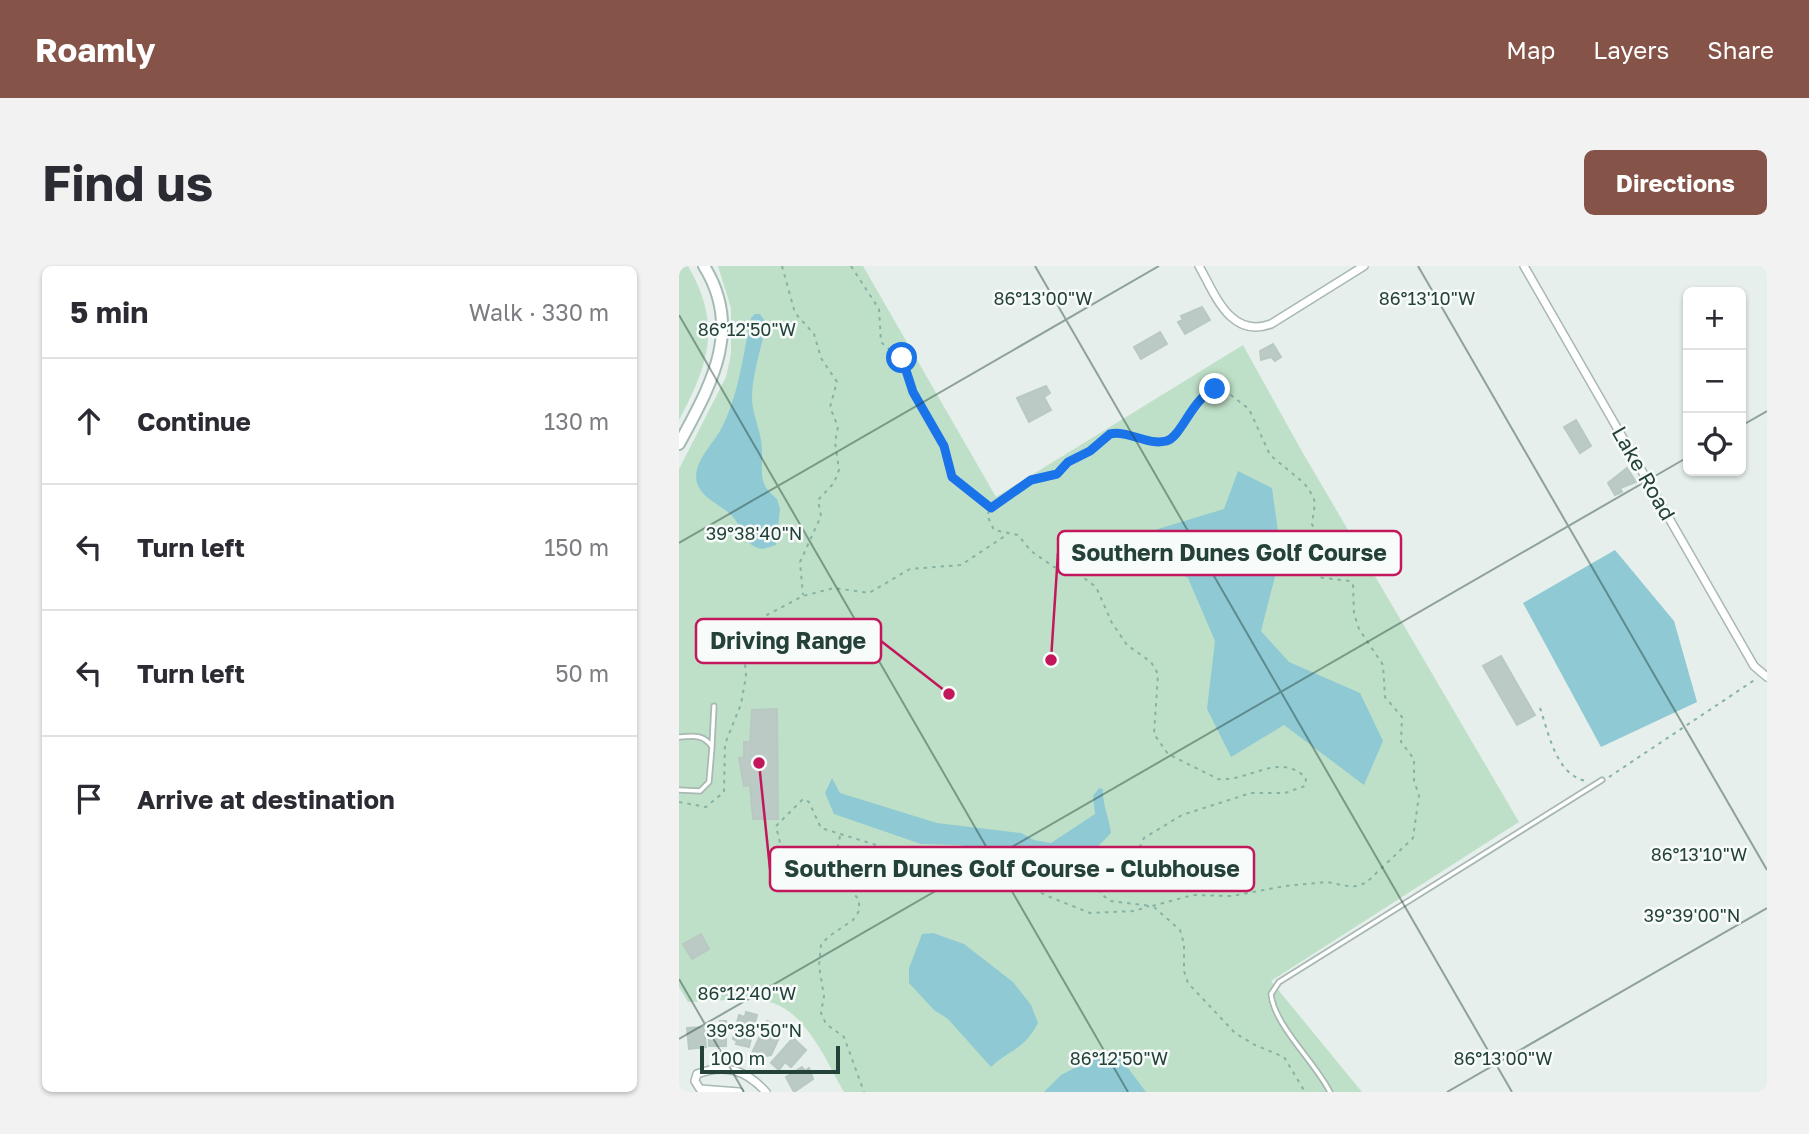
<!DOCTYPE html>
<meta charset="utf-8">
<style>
:root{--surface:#fff;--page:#f2f2f3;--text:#2b2b33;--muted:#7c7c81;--line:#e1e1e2;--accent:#855347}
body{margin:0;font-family:"Golos Text",sans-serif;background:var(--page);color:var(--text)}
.controls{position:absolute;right:21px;top:21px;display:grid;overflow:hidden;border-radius:10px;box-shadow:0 2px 5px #0004}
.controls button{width:63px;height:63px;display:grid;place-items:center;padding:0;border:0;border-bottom:2px solid var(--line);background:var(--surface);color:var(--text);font:35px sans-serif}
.scale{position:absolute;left:21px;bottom:18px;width:140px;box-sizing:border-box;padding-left:7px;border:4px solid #24423a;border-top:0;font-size:19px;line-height:24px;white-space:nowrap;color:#24423a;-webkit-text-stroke:5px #f7fbf9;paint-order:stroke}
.stop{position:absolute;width:21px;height:21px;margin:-16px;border:5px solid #1a73e8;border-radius:50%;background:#fff}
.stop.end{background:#1a73e8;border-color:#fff;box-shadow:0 2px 7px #0008}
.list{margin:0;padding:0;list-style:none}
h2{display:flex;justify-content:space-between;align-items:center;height:91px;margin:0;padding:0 28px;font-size:30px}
h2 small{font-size:23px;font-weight:400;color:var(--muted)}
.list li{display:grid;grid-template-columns:46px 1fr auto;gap:21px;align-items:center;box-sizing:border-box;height:126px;padding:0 28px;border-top:2px solid var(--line)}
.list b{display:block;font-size:26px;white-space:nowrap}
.list em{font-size:23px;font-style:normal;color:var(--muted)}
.icon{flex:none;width:38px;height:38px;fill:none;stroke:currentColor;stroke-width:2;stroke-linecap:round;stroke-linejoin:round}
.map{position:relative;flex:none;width:1088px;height:826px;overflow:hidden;border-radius:10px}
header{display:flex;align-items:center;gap:42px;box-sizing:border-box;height:98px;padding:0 35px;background:var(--accent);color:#fff}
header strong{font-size:33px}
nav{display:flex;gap:38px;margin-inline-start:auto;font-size:24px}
.intro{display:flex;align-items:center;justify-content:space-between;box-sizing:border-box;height:168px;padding:0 42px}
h1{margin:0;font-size:49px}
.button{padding:18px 32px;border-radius:10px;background:var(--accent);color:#fff;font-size:24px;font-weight:700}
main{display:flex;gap:42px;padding:0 42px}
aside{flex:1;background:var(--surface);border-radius:10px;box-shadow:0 2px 5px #0004}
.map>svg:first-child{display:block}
.green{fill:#bfe0c8}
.water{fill:#8ec9d4}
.building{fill:#bbcac4;stroke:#b8c9c2;stroke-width:2}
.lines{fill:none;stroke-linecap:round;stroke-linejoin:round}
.lane-casing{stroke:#a8b8b2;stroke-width:7}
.street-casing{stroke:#a8b8b2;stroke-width:10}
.secondary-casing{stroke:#a4bbb3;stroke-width:14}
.path{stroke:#86b3a5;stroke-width:2;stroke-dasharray:3.5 5;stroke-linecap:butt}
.lane{stroke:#fff;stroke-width:3.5}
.street{stroke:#fff;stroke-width:7}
.secondary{stroke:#fff;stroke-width:10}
.route{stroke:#1a73e8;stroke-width:9}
.ticks{fill:none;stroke:#24423a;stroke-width:2;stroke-opacity:0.45}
.labels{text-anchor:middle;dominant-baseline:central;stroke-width:5;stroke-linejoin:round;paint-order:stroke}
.street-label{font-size:21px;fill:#24423a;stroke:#f7fbf9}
.ticks-label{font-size:18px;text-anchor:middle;fill:#24423a;stroke:#f7fbf9;stroke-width:5;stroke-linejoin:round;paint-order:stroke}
.leader{fill:none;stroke:#c2185b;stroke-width:2.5}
.callout-dot{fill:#c2185b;stroke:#f7fbf9;stroke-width:2.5}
.callout{fill:#f7fbf9;stroke:#c2185b;stroke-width:2.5}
.callout-label{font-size:23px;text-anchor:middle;font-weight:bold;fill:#24423a}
</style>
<header>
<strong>Roamly</strong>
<nav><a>Map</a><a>Layers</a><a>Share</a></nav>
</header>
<div class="intro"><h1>Find us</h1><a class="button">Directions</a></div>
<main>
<aside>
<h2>5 min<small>Walk · 330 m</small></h2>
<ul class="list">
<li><svg class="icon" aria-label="ahead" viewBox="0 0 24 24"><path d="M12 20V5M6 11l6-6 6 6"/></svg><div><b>Continue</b></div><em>130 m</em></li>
<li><svg class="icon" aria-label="left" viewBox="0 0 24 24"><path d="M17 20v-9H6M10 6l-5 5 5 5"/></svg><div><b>Turn left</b></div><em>150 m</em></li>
<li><svg class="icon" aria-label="left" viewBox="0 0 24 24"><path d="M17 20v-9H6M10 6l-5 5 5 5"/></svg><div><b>Turn left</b></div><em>50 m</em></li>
<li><svg class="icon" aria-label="arrive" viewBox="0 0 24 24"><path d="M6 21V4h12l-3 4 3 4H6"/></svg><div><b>Arrive at destination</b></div></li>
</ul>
</aside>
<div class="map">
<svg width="1088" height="826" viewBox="0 0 1088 826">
<rect width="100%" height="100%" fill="#e6efeb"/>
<!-- green -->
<g class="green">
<path d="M0 0H9C43 59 30 97 0 154Z"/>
<path d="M39 0H184L317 231 564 79 621 182 840 556 592 715 683 826H165C147 795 125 740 85 735 61 732 33 735 9 736L0 721V203L47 111 52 88V42Z"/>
</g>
<!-- water -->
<g class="water">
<path d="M76 48H81L87 57C83 81 73 108 73 132 73 149 83 166 83 185 84 208 78 217 98 233L101 243 97 279 84 283C63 280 65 262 53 250 43 239 23 233 18 217 13 198 32 180 41 165 59 133 64 89 72 52Z"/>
<path d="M559 205 593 222 602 287 582 365 610 396 681 427 704 475 685 519 605 459 552 491 528 443 536 375 509 312 452 280 469 266 545 243Z"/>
<path d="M936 284 995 355 1018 436 922 481 844 337Z"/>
<path d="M153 512 161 527 258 557 342 567 355 574 372 577 416 548 414 530 420 522 424 523C423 537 430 552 432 567L402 598 385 603 363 600 334 588 324 589 280 579 242 578 155 548 146 527Z"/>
<path d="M254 667 285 678 334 716 352 739 359 757C344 785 331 783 312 801L269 753 255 744 230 717V702L243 668Z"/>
<path d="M425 787 443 794 467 826H365L382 809Z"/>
</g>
<!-- building -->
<g class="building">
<path d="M523 41 531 54 506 68 499 56 504 54 502 50Z"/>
<path d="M481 66 488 78 462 93 455 81Z"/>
<path d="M594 78 602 91 596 95 592 91 582 94 581 85Z"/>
<path d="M367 120 371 127 365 131 372 144 350 156 338 132Z"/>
<path d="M897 154 912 180 901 187 885 161Z"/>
<path d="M948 202 957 216 941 222 943 226 936 229 929 217Z"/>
<path d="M822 390 856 449 838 459 804 400Z"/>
<path d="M98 443 99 553H74L71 519 65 520 60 492 65 491V476H71L73 444Z"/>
<path d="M22 668 30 683 13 693 4 678Z"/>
<path d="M67 746 78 749 70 781 57 778 58 775 54 773 60 749 66 751Z"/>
<path d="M41 755H47V780H30L29 760 41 759Z"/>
<path d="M88 755 104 763 92 789 82 791 73 787Z"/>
<path d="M25 761 27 781 10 783 8 762Z"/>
<path d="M114 772 127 784 112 801 106 796 100 804 92 797Z"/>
<path d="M123 801 126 805 130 802 134 813 115 826 107 811Z"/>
</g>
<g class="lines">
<defs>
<g id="lane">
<path d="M0 471C14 470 25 468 33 481L30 516 21 525 0 524"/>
<path d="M33 479 35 440"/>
<path d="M651 826C636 796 595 759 592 728L600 716 923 514"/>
</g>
<g id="street">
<path d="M520 0C536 28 551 73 592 58L685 0"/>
<path d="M845 0 1075 400 1088 411"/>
<path d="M60 826 21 823 16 815 18 808C46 797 67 804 87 826"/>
</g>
<path id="secondary" d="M0 178C31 120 65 64 25 0"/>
</defs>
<!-- lane casing -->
<use href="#lane" class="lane-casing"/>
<!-- street casing -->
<use href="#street" class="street-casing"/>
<!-- secondary casing -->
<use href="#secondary" class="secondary-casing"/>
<!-- path -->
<g class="path">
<path d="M103 0 116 47 135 68 142 92 158 116 151 141 159 161 156 176 160 204 155 217 139 234 142 250 121 296 124 329"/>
<path d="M172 0 200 43 202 76 228 99 234 126 265 180 273 211 312 242"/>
<path d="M536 123 548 126 570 143 591 189 625 217 634 230 636 237 633 258 640 275 635 298 638 311 670 315 674 318 675 348 680 363 704 399 706 431 723 451 722 476 735 493V515L740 529 734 572 687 617 673 621 648 616 606 620 553 630 514 629 473 640 431 635 421 627 420 615 427 608 452 600 465 572 503 549 572 527H606L626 520 627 512C600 485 571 516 539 513L489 488 475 468 479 408 472 396 448 379 433 357 417 321 401 309 375 301 352 285 339 269 315 264 308 249 312 242 352 214 378 208 389 196 411 185 431 168C450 164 469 180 487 175 501 172 513 132 536 123Z"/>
<path d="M861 442C870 468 877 509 907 515"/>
<path d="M930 511 1077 413"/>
<path d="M0 536 27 541 45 526 46 478 62 438 67 410 65 385 69 373 88 349 124 330 155 322 190 327 231 303 282 299 329 268"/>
<path d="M161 570 154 602 180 634V645L174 654 149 671 142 679 140 700 145 730 142 747 147 758 165 771 185 826"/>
<path d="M105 593 97 560 124 533 130 536 142 562 249 595 285 594 302 601 318 603 366 629 411 647 456 645 470 640"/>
<path d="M475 641 501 664 505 678V705L509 717 556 767 576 779 605 791 626 826"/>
</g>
<!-- lane -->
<use href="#lane" class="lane"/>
<!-- street -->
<use href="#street" class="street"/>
<!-- secondary -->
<use href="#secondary" class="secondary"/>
</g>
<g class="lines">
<!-- route -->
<path class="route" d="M223 92 234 126 265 180 273 211 312 242 352 214 378 208 389 196 411 185 431 168C450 164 469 180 487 175 502 172 513 132 536 123"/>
</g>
<!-- ticks -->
<path class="ticks" d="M356 0 833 826M739 0 1088 604M0 49 449 826M1062 160 1088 145M0 277 480 0M0 713 65 826M0 773 1009 191M768 826 1088 642"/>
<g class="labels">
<!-- street labels -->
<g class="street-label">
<text transform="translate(965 207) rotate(60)">Lake Road</text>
</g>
</g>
<g class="ticks-label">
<text x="364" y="39">86°13'00"W</text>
<text x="748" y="39">86°13'10"W</text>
<text x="68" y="70">86°12'50"W</text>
<text x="75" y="274">39°38'40"N</text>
<text x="1020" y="595">86°13'10"W</text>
<text x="1013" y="656">39°39'00"N</text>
<text x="68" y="734">86°12'40"W</text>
<text x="75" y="771">39°38'50"N</text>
<text x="440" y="799">86°12'50"W</text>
<text x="824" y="799">86°13'00"W</text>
</g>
<!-- callouts -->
<path class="leader" d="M372 394L379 287M270 428L202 375M80 497L91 603"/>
<g class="callout-dot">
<circle cx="372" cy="394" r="7"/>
<circle cx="270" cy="428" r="7"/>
<circle cx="80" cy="497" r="7"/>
</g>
<g class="callout">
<rect x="379" y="265" width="343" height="44" rx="7"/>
<rect x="17" y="353" width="185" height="44" rx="7"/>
<rect x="91" y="581" width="484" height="44" rx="7"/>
</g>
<g class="callout-label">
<text x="550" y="295">Southern Dunes Golf Course</text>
<text x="109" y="383">Driving Range</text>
<text x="333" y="611">Southern Dunes Golf Course - Clubhouse</text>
</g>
</svg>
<div class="controls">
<button>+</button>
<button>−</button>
<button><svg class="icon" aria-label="locate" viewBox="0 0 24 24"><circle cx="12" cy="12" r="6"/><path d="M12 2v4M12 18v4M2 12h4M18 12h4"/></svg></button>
</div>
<div class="scale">100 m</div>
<div class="stop" style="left:223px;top:92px"></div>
<div class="stop end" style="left:536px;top:123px"></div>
</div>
</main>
